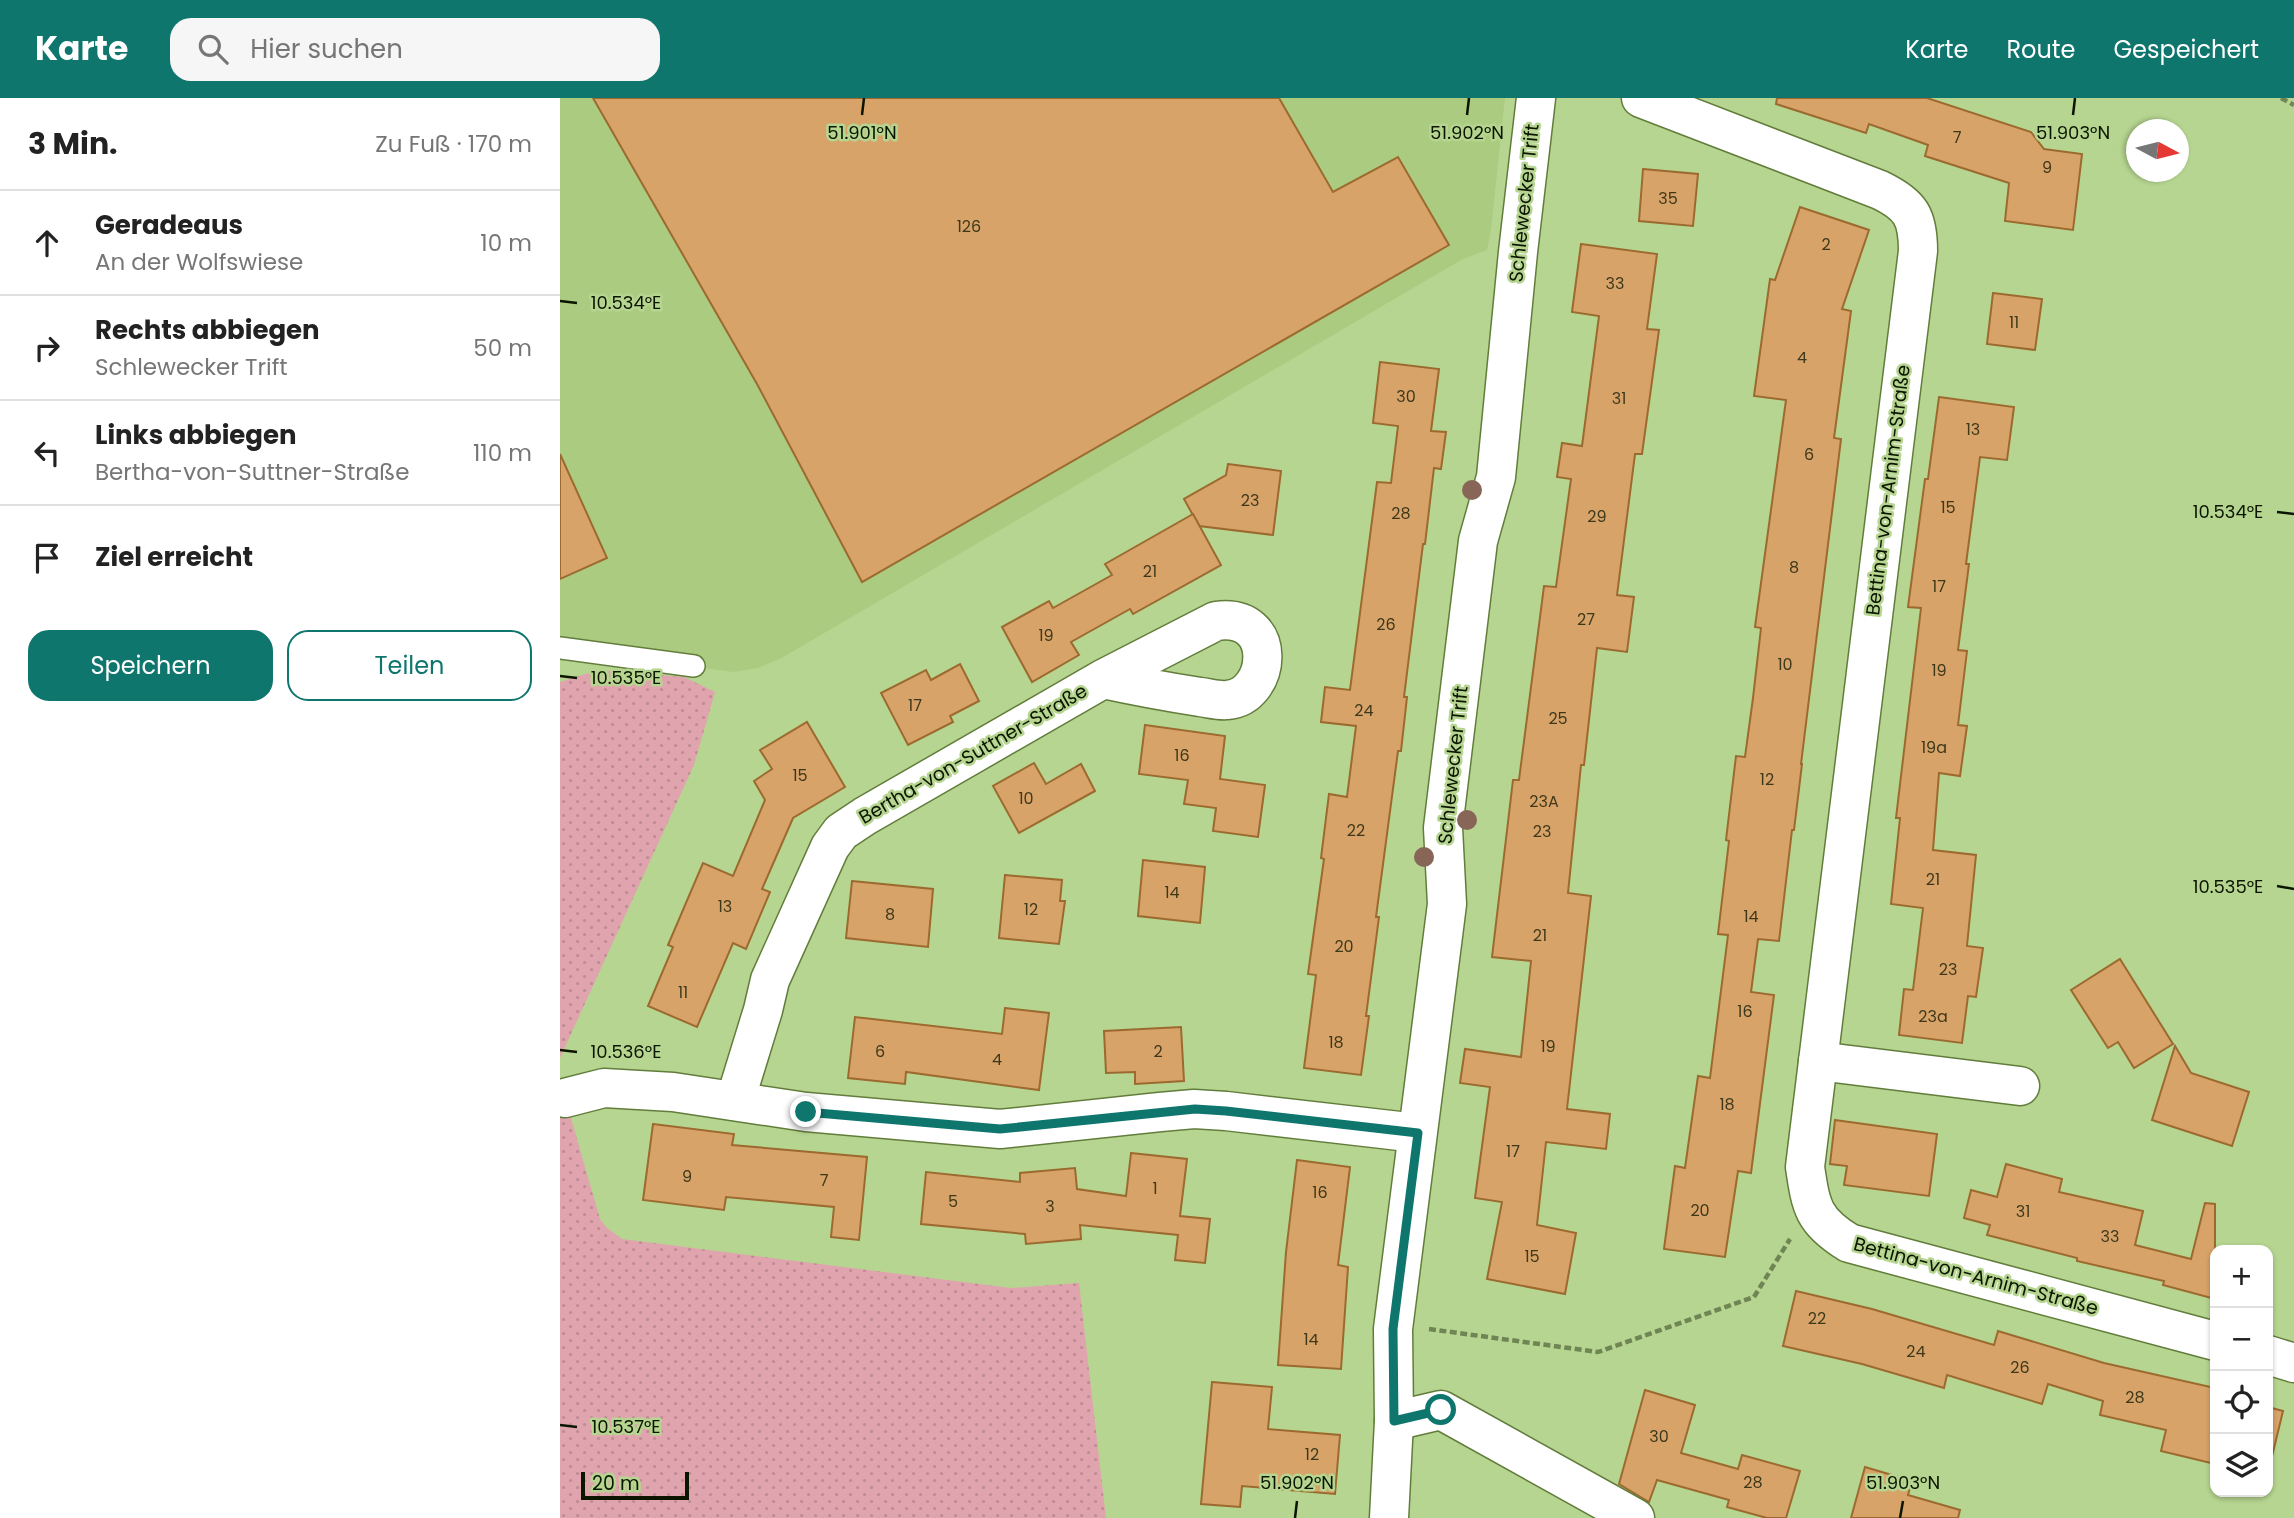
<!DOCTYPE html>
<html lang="de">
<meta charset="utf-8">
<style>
:root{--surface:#fff;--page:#f6f6f6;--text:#222;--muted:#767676;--line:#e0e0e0;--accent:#0f766e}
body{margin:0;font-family:Poppins,sans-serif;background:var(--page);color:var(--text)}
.controls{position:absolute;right:21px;bottom:21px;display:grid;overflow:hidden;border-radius:14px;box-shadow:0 2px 5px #0004}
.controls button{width:63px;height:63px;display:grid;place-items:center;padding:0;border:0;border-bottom:2px solid var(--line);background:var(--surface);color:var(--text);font:35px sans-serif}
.compass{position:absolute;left:1566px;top:21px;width:63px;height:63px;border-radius:50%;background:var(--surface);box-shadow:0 2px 5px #0004;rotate:97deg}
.scale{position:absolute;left:21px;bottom:18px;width:108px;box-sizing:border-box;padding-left:7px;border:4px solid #0b1500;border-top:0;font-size:19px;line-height:24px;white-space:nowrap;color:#0b1500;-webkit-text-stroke:5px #b6d590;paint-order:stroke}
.stop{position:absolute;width:21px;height:21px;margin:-16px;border:5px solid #0f766e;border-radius:50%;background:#fff}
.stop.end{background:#0f766e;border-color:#fff;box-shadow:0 2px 7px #0008}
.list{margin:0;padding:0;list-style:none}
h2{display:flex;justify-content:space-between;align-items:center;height:91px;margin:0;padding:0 28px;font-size:30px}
h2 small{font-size:23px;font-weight:400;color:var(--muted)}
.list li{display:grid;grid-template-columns:46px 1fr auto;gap:21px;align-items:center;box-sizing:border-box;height:105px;padding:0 28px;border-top:2px solid var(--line)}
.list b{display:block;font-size:26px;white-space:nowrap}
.list p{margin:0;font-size:23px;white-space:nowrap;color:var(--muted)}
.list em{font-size:23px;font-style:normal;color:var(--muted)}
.actions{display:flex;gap:14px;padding:21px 28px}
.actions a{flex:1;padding:16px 0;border:2px solid var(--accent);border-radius:21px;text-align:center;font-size:24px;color:var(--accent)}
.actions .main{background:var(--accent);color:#fff}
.icon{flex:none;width:38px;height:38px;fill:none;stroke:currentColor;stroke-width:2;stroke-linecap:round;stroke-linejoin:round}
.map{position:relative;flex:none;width:1734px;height:1420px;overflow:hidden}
header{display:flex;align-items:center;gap:42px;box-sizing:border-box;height:98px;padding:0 35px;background:var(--accent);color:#fff}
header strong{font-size:33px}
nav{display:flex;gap:38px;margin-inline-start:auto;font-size:24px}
.search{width:490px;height:63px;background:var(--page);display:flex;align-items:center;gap:18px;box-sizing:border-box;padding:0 24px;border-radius:21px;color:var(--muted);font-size:26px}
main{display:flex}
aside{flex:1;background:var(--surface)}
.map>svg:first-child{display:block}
.built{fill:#abcc80}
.grass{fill:url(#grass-dots)}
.building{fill:#d8a369;stroke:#9c6a2f;stroke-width:2}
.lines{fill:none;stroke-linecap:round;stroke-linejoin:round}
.lane-casing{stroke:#627d3b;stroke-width:24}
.street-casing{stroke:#627d3b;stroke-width:41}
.path{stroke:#6f8554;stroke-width:4.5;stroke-dasharray:7 3.5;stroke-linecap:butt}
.lane{stroke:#fff;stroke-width:21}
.street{stroke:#fff;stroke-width:38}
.tree{fill:#886657}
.route{stroke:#0f766e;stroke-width:9}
.ticks{fill:none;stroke:#0b1500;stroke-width:2.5}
.labels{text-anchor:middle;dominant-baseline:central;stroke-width:5;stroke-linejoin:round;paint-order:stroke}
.number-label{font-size:16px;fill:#3e381a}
.street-label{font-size:19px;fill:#0b1500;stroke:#b6d590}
.ticks-label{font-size:18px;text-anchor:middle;fill:#0b1500;stroke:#b6d590;stroke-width:5;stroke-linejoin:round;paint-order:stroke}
</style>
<header>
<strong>Karte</strong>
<div class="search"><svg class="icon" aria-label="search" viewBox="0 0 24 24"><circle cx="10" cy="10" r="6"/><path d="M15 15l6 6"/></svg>Hier suchen</div>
<nav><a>Karte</a><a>Route</a><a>Gespeichert</a></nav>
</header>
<main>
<aside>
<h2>3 Min.<small>Zu Fuß · 170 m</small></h2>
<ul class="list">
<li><svg class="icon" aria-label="ahead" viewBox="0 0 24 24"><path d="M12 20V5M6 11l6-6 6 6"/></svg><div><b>Geradeaus</b><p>An der Wolfswiese</p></div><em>10 m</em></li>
<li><svg class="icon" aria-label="right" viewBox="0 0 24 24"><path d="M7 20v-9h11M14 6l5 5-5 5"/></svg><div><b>Rechts abbiegen</b><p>Schlewecker Trift</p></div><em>50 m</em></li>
<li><svg class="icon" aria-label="left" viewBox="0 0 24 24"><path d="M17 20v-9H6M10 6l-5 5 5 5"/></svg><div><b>Links abbiegen</b><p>Bertha-von-Suttner-Straße</p></div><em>110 m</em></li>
<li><svg class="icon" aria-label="arrive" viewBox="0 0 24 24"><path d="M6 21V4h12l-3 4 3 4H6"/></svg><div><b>Ziel erreicht</b></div></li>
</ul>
<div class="actions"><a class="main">Speichern</a><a>Teilen</a></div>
</aside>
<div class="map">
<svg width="1734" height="1420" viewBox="0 0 1734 1420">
<defs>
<pattern id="grass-dots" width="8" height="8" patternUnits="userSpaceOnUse" patternTransform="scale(1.75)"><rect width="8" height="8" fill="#e0a4ae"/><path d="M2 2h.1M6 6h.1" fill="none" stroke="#bf8c94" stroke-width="1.8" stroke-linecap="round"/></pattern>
</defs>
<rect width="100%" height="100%" fill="#b6d590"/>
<!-- built -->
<path class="built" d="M0 0H945L931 132 927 152 901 162 220 561 198 570 173 574 0 550Z"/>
<!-- grass -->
<g class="grass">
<path d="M38 572 124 579 155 594 134 667 0 960V584Z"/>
<path d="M0 982 40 1121 46 1129 62 1141 451 1190 519 1185 546 1420H0Z"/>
</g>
<!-- building -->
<g class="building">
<path d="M33 0H719L773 94 838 59 889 147 302 484 197 286Z"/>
<path d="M1217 0H1367L1471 34 1484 51 1522 56 1513 132 1445 123 1449 85 1365 58 1368 47 1309 26 1306 35 1216 6Z"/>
<path d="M1083 71 1138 76 1133 128 1079 123Z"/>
<path d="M1240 109 1309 132 1282 211 1291 213 1274 340 1281 341 1241 666H1242L1234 732H1232L1219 843 1198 841 1191 894 1214 897 1191 1075 1178 1073 1165 1159 1104 1151 1115 1068 1125 1070 1138 978 1150 980 1168 837 1158 836 1169 743 1166 742 1176 658 1185 659 1193 600 1201 530 1195 529 1226 302 1194 298 1210 181 1215 182Z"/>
<path d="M1021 146 1097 156 1087 231 1099 232 1082 356H1075L1057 497 1074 499 1067 554 1037 550 1024 667H1021L1008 795 1031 798 1007 1011 1050 1016 1046 1051 986 1044 977 1127 1016 1135 1005 1196 927 1181 942 1104 915 1100 930 989 900 985 905 951 961 959 971 863 932 859 953 682H959L984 488 996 489 1011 381 997 379 1002 345 1022 348 1039 218 1012 214Z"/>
<path d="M1433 195 1482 201 1475 252 1427 246Z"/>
<path d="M820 264 879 271 871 333 886 334 881 371 874 370 865 446H863L844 599H847L841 653H838L816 819H819L806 918H809L801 977 744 970 756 877 748 876 764 761 761 760 769 696 787 699 796 628 761 624 765 589 790 592 817 384 831 385 838 328 813 325Z"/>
<path d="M1379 299 1454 309 1447 362 1420 359 1406 466H1409L1398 552 1407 553 1398 627 1407 628 1400 678 1379 675 1373 752 1416 757 1407 848 1423 850 1416 899 1408 898 1402 945 1339 937 1344 891 1353 892 1363 810 1331 806 1340 720H1336L1361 510 1348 509 1365 381H1368Z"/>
<path d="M0 356 47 460 0 481Z"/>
<path d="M668 366 721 373 713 437 639 428 624 401 666 377Z"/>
<path d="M633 416 661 467 573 516 570 511 511 544 519 557 472 584 442 529 489 503 493 510 552 477 545 466Z"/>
<path d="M400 566 419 603 390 618 393 624 348 647 321 595 366 572 371 582Z"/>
<path d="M247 624 285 689 233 720 202 791 210 794 186 851 173 845 137 929 88 908 113 849 108 847 143 765 173 778 205 702 194 683 212 671 200 652Z"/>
<path d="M585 627 665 638 660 681 705 687 698 739 653 733 656 710 624 706 628 682 579 676Z"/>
<path d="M474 665 486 686 521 666 535 693 459 735 433 688Z"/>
<path d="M583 762 645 769 640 825 578 818Z"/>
<path d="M445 777 502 782 500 803H505L499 846 439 840Z"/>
<path d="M292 783 373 791 368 849 286 840Z"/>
<path d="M1560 861 1613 946 1574 970 1558 944 1548 950 1511 892Z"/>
<path d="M445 910 489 915 479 992 346 974 345 986 288 980 295 919 442 936Z"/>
<path d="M621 929 624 983 575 986V974L546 975 544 933Z"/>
<path d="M1615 948 1631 975 1689 994 1672 1048 1592 1022Z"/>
<path d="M1275 1022 1377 1036 1369 1098 1284 1087 1287 1068 1270 1066Z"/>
<path d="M93 1026 174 1036 172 1047 307 1059 299 1142 271 1139 274 1109 166 1099 164 1112 83 1102Z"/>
<path d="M571 1055 627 1061 620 1118 650 1121 645 1165 615 1162 618 1137 520 1127 521 1141 466 1146 465 1136 361 1126 366 1074 460 1084V1075L515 1070 517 1091 566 1098Z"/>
<path d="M737 1062 790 1069 778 1167 788 1169 781 1271 718 1267 726 1154Z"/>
<path d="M1446 1066 1502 1081 1499 1094 1583 1113 1575 1147 1631 1161 1645 1105 1655 1106V1201L1603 1187 1604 1183 1517 1163V1160L1427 1137 1430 1127 1404 1120 1411 1092 1437 1099Z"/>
<path d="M1236 1193 1312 1211 1434 1247 1438 1233 1544 1265 1655 1290V1366L1601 1353 1606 1332 1540 1317 1543 1303 1488 1286 1482 1306 1387 1277 1384 1290 1302 1266 1223 1248Z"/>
<path d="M652 1284 712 1289 708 1331 780 1337 775 1396 682 1388 680 1409 641 1406Z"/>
<path d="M1085 1292 1135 1307 1121 1355 1178 1371 1182 1357 1240 1373 1226 1420H1207L1167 1409 1169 1402 1097 1382 1089 1404 1059 1386Z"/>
<path d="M1708 1309 1723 1313 1708 1375Z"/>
<path d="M1305 1369 1352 1383 1348 1397 1400 1412 1398 1420H1291Z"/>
</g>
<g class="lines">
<defs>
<path id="lane" d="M0 550 134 568"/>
<g id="street">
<path d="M1081 0 1320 92C1351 107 1358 119 1358 153L1245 1069C1251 1109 1253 1123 1289 1145L1655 1243"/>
<path d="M1258 963 1460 988"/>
<path d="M5 1000 44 990 113 994 246 1014 440 1031 600 1014 634 1011 666 1013 857 1035"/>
<path d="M175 1003 203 912 210 882 270 749 281 734 305 718 543 581C575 588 608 594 640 599 649 600 659 603 667 602 712 599 720 514 656 523L543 581"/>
<path d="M1708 1257 1734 1265"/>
<path d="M834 1323 881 1312 1075 1420"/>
<path d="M829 1420 834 1323 833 1231 887 806 883 730 918 443 936 379 958 154 976 0"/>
</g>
</defs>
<!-- lane casing -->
<use href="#lane" class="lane-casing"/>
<!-- street casing -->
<use href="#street" class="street-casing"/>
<!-- path -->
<g class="path">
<path d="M1721 0 1734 7"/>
<path d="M869 1231 1038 1254 1194 1199 1230 1141"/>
</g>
<!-- lane -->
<use href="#lane" class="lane"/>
<!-- street -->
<use href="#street" class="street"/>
</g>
<!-- trees -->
<g class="tree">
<circle cx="912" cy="392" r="10"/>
<circle cx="907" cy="722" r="10"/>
<circle cx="864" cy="759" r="10"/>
</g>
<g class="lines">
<!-- route -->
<path class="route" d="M246 1014 440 1031 635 1011 666 1013 858 1035 833 1231 834 1323 881 1312"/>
</g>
<!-- ticks -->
<path class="ticks" d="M302 17 304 0M907 17 909 0M1513 17 1515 0M0 203 17 205M1717 414 1734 416M0 578 17 580M1717 788 1734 791M0 952 17 954M0 1327 17 1329M735 1420 737 1403M1340 1420 1343 1403"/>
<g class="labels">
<!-- number labels -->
<g class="number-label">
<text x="1397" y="39">7</text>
<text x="1487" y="69">9</text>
<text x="1108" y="100">35</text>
<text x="409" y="128">126</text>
<text x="1266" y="146">2</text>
<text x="1055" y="185">33</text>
<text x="1454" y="224">11</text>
<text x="1242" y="259">4</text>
<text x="846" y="298">30</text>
<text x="1059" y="300">31</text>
<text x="1413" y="331">13</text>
<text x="1249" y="356">6</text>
<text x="690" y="402">23</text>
<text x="1388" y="409">15</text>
<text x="841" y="415">28</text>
<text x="1037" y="418">29</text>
<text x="1234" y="469">8</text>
<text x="590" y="473">21</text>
<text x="1379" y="488">17</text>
<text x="1026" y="521">27</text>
<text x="826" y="526">26</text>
<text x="486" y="537">19</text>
<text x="1225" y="566">10</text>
<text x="1379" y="572">19</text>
<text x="355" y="607">17</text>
<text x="804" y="612">24</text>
<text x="998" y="620">25</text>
<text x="1374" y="649">19a</text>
<text x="622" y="657">16</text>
<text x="240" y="677">15</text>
<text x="1207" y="681">12</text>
<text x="466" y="700">10</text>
<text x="984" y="703">23A</text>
<text x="796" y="732">22</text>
<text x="982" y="733">23</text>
<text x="1373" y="781">21</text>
<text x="612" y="794">14</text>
<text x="165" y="808">13</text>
<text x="471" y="811">12</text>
<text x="330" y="816">8</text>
<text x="1191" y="818">14</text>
<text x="980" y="837">21</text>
<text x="784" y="848">20</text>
<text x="1388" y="871">23</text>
<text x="123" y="894">11</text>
<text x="1185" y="913">16</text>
<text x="1373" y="918">23a</text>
<text x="776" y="944">18</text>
<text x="988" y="948">19</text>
<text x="320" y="953">6</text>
<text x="598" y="953">2</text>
<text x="437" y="961">4</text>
<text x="1167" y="1006">18</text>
<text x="953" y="1053">17</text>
<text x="127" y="1078">9</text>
<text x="264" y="1082">7</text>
<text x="595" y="1090">1</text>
<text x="760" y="1094">16</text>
<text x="393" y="1103">5</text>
<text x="490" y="1108">3</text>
<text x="1140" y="1112">20</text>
<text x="1463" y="1113">31</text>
<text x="1550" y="1138">33</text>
<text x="972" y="1158">15</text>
<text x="1257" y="1220">22</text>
<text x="751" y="1241">14</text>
<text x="1356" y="1253">24</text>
<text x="1460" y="1269">26</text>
<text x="1575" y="1299">28</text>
<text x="1099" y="1338">30</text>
<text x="752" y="1356">12</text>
<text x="1193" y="1384">28</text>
</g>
<!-- street labels -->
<g class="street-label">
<text transform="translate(964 105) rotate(-84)">Schlewecker Trift</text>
<text transform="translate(1328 392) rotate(-83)">Bettina-von-Arnim-Straße</text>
<text transform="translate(413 656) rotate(-30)">Bertha-von-Suttner-Straße</text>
<text transform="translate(893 667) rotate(-84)">Schlewecker Trift</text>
<text transform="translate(1416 1178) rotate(15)">Bettina-von-Arnim-Straße</text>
</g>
</g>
<g class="ticks-label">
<text x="302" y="41">51.901°N</text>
<text x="907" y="41">51.902°N</text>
<text x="1513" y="41">51.903°N</text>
<text x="66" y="211">10.534°E</text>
<text x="1668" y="420">10.534°E</text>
<text x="66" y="586">10.535°E</text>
<text x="1668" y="795">10.535°E</text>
<text x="66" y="960">10.536°E</text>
<text x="66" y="1335">10.537°E</text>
<text x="737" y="1391">51.902°N</text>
<text x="1343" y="1391">51.903°N</text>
</g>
</svg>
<div class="controls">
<button>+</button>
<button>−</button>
<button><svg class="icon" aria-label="locate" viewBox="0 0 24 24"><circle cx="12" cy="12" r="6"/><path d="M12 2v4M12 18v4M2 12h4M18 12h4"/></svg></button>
<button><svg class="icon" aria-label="layers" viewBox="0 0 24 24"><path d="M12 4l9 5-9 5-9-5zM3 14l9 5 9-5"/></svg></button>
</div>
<svg class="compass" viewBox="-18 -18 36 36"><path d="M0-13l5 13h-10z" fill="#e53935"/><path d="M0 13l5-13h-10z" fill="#767676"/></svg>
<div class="scale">20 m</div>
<div class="stop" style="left:881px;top:1312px"></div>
<div class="stop end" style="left:246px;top:1014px"></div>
</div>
</main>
